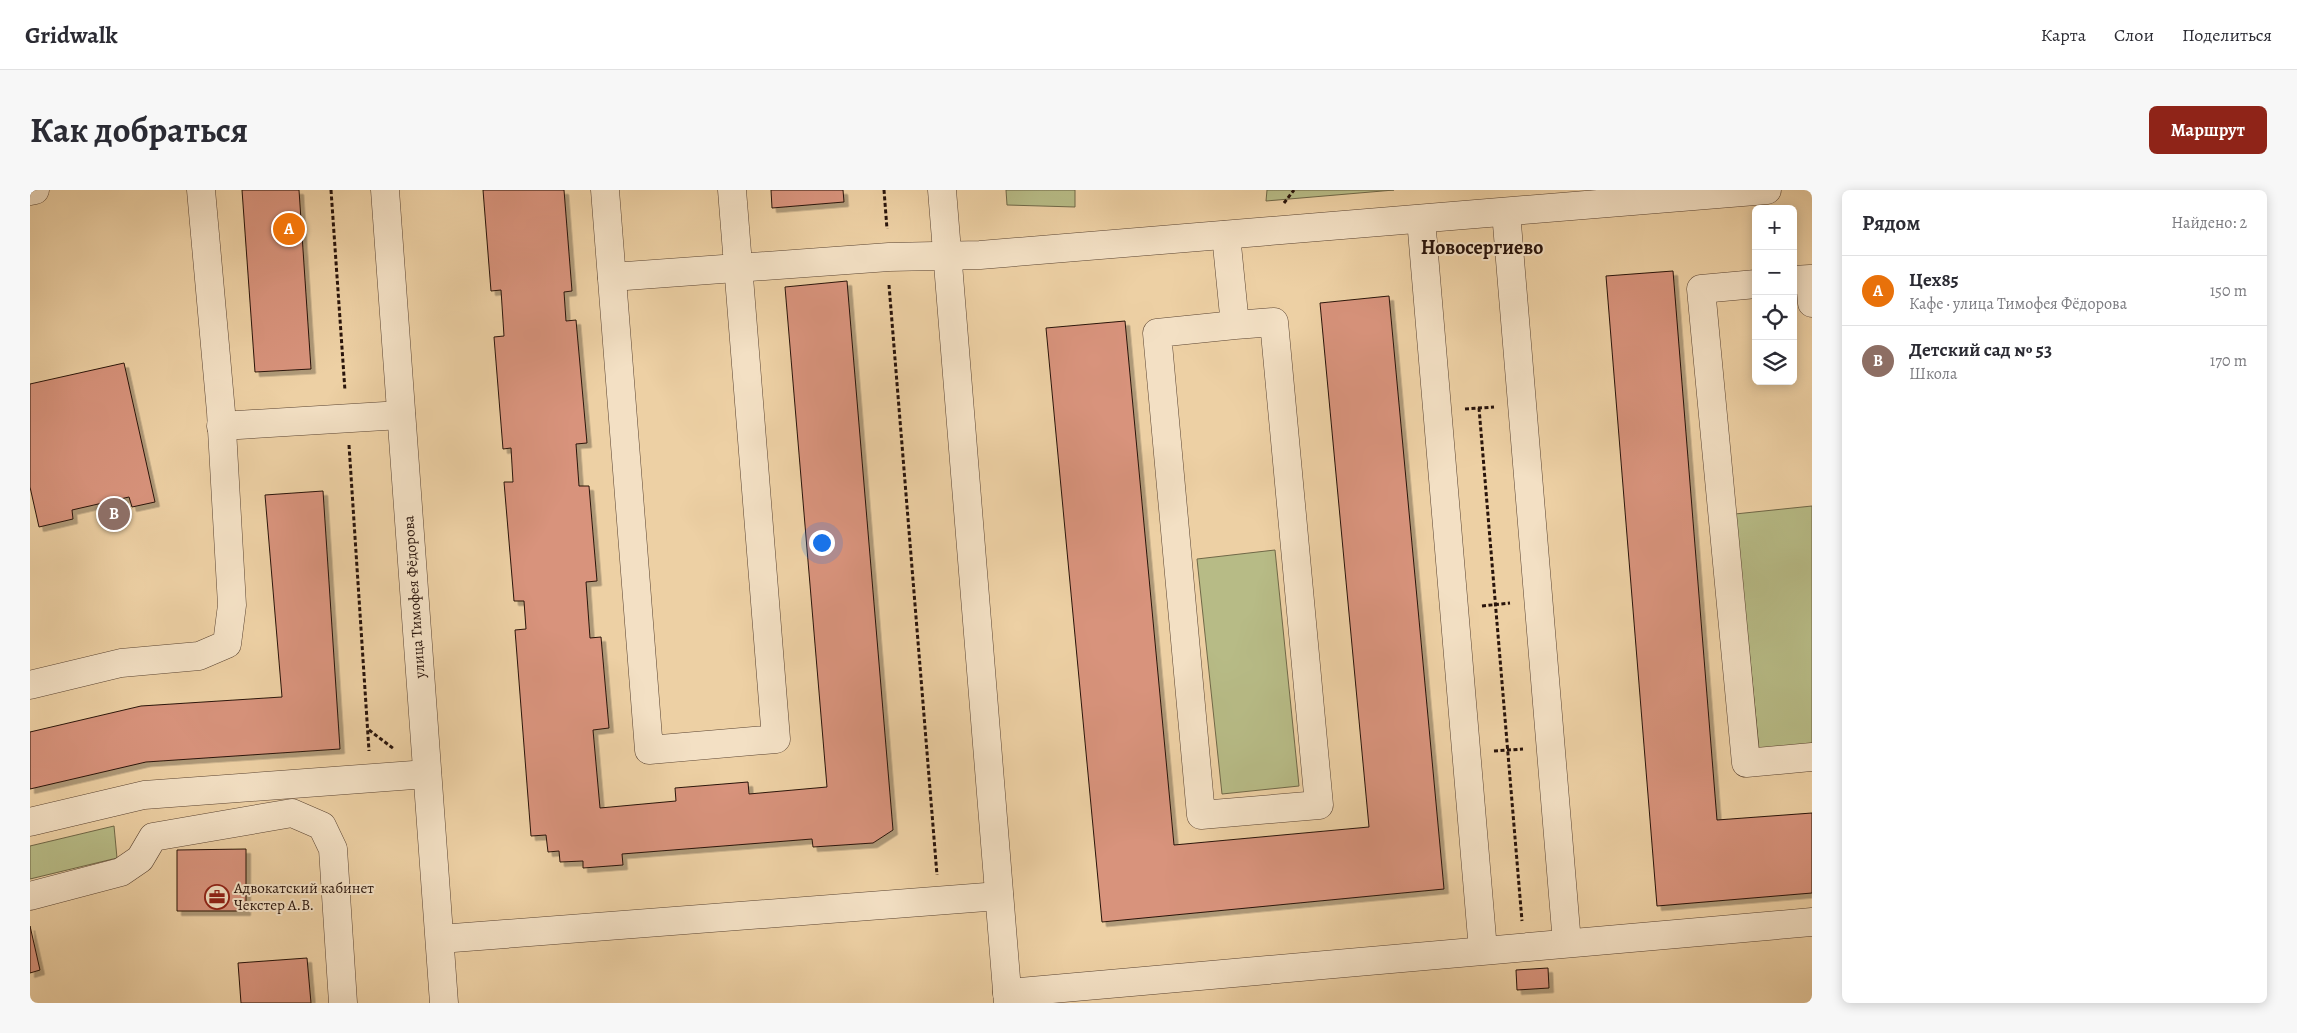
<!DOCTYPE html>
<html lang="ru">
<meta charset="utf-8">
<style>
:root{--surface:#fff;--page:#f7f7f7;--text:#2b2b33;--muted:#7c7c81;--line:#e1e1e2;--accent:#8f2418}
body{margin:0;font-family:Alegreya,serif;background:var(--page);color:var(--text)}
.controls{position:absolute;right:15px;top:15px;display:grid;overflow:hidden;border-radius:8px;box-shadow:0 2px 12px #0003}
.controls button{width:45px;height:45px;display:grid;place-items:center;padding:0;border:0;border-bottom:1px solid var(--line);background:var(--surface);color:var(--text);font:25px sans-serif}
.you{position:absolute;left:791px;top:352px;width:18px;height:18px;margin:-12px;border:4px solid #fff;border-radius:50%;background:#1a73e8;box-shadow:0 0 0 8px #1a73e833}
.badge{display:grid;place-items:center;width:32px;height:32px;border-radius:50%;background:var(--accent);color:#fff;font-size:16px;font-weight:700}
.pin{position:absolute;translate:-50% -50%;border:2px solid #fff;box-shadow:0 1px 5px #0006}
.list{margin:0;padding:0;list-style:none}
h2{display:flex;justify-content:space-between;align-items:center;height:65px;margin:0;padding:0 20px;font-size:21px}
h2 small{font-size:16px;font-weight:400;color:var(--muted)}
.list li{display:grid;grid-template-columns:32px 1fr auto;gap:15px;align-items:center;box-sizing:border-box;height:70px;padding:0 20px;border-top:1px solid var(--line)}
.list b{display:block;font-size:19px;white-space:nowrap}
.list p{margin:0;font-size:16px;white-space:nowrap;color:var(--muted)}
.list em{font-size:16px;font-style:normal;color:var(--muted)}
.icon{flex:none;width:28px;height:28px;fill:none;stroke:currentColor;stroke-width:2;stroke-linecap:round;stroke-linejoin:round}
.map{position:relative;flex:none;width:1782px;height:813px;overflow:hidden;border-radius:8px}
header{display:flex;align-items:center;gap:30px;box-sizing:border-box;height:70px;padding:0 25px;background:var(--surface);border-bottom:1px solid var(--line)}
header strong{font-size:24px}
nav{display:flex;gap:28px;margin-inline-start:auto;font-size:18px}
.intro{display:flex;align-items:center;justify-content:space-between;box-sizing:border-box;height:120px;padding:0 30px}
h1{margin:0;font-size:35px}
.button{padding:12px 22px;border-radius:8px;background:var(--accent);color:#fff;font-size:18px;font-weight:700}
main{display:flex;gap:30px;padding:0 30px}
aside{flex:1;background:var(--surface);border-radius:8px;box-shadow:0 2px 12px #0003}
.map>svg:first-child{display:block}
.green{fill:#b7bb86;stroke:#706848}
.building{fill:#d8937b;stroke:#29140b;filter:url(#shadow)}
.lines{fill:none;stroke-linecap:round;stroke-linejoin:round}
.minor-casing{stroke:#5a4331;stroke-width:29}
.path{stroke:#29140b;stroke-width:3;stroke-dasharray:4 2.5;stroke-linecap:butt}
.minor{stroke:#f3e0c4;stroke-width:28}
.labels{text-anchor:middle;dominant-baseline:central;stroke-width:4;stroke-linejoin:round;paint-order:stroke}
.street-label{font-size:15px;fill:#29140b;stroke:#f3e0c4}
.poi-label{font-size:15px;fill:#29140b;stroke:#f3e0c4;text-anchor:start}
.district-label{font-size:20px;font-weight:bold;fill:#29140b;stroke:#f3e0c4}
</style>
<header>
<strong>Gridwalk</strong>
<nav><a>Карта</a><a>Слои</a><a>Поделиться</a></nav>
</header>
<div class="intro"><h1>Как добраться</h1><a class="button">Маршрут</a></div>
<main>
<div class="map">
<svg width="1782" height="813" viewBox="0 0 1782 813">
<defs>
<filter id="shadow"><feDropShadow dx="4.5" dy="4.5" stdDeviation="0" flood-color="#0004"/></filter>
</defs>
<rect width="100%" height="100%" fill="#edd0a4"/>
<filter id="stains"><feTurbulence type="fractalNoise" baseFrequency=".004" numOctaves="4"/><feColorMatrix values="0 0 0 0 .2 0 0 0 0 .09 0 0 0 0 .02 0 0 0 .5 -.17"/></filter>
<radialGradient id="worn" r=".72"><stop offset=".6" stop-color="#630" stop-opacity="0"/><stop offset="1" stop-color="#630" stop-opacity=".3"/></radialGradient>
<!-- green -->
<g class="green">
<path d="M976 0H1045V17L977 15Z"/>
<path d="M1237 0H1364L1236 11Z"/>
<path d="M1782 316V554L1729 559 1705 324Z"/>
<path d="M1245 360 1269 596 1192 604 1167 369Z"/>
<path d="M84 636 87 668 0 689V656Z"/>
</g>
<!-- building -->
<g class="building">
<path d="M212 0H269L281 179 225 182Z"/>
<path d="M453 0H534L542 101 534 102 536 131 546 130 557 253 546 254 549 296H559L567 391 556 392 560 448 571 447 579 538 563 540 570 618 646 611 645 598 718 592 719 604 797 597 755 97 817 91 863 640 843 653 783 657 782 649 592 664 593 675 553 678V671L530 672 529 661 518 662 516 645 501 646 485 440 496 439 494 411H484L474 292H483L481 258 473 259 464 147 474 146 471 100 461 101Z"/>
<path d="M741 0H813L814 12 742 18Z"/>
<path d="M1643 81 1687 630 1782 623V703L1627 716 1576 86Z"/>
<path d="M1359 106 1414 699 1072 732 1016 138 1095 131 1144 655 1339 637 1290 113Z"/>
<path d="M94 173 125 312 102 317 99 307 42 320 43 329 9 337 0 297V194Z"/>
<path d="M293 301 310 559 116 572 0 599V542L111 516 252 507 235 305Z"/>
<path d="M216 659V721H147V660Z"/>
<path d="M0 736 10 780 0 783Z"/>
<path d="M277 768 281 813H211L208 773Z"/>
<path d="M1518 778 1519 798 1487 800 1486 780Z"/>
</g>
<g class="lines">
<defs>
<g id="minor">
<path d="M355 0 414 813"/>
<path d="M575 0 619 560 746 549 702 0"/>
<path d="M912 0 978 813"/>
<path d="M0 1 5 0"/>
<path d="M1476 22 1537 753"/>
<path d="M1391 29 1453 760"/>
<path d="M1196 45 1205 135 1244 132 1289 615 1171 625 1127 143 1205 135"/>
<path d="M582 87 859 67 950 65 1737 0"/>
<path d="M1763 90 1780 89 1782 113"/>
<path d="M1726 94 1671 99 1716 573 1782 567"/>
<path d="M191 236 371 225"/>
<path d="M0 495 91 473 169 466 197 454 202 415 191 222 171 0"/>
<path d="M0 632 114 605 397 584"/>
<path d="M0 706 91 682 110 669 123 647 262 623 292 636 303 659 313 813"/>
<path d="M410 749 969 706"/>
<path d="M977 803 1782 732"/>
</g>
</defs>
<!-- minor casing -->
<use href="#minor" class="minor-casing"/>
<!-- path -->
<g class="path">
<path d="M301 0 315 201"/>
<path d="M854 0 857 39"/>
<path d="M1254 13 1264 0"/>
<path d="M859 95 907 685"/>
<path d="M1449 218 1492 731"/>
<path d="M1435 219 1464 217"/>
<path d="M319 255 339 561"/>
<path d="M1452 416 1480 413"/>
<path d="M339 540 364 559"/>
<path d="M1464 561 1493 559"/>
</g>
<!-- minor -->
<use href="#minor" class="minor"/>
</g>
<!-- icons -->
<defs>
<symbol id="office-ring" viewBox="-11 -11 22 22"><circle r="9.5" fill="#f3e0c4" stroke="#8f2418" stroke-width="1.5"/><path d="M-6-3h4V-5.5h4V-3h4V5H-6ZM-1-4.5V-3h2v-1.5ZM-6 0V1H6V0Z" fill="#8f2418"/></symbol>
</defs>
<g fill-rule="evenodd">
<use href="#office-ring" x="173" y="693" width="28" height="28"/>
</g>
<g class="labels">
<!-- street labels -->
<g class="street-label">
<text transform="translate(384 407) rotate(-94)">улица Тимофея Фёдорова</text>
</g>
<!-- poi labels -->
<g class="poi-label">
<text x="204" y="698">Адвокатский кабинет<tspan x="204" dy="17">Чекстер А.В.</tspan></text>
</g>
<!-- district labels -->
<g class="district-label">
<text x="1452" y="57">Новосергиево</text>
</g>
</g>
<rect width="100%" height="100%" filter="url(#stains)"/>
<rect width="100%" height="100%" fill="url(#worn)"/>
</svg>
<div class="controls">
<button>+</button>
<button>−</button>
<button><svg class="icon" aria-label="locate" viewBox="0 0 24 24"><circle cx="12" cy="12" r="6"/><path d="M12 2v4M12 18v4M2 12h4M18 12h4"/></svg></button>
<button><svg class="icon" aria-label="layers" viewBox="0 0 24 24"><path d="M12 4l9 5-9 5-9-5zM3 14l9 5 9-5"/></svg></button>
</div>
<div class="you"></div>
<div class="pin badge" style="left:259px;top:39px;background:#e8710a">A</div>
<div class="pin badge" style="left:84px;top:324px;background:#8d6e63">B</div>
</div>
<aside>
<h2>Рядом<small>Найдено: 2</small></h2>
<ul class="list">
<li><span class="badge" style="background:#e8710a">A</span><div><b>Цех85</b><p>Кафе · улица Тимофея Фёдорова</p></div><em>150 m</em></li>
<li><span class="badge" style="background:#8d6e63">B</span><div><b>Детский сад № 53</b><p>Школа</p></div><em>170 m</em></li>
</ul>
</aside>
</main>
